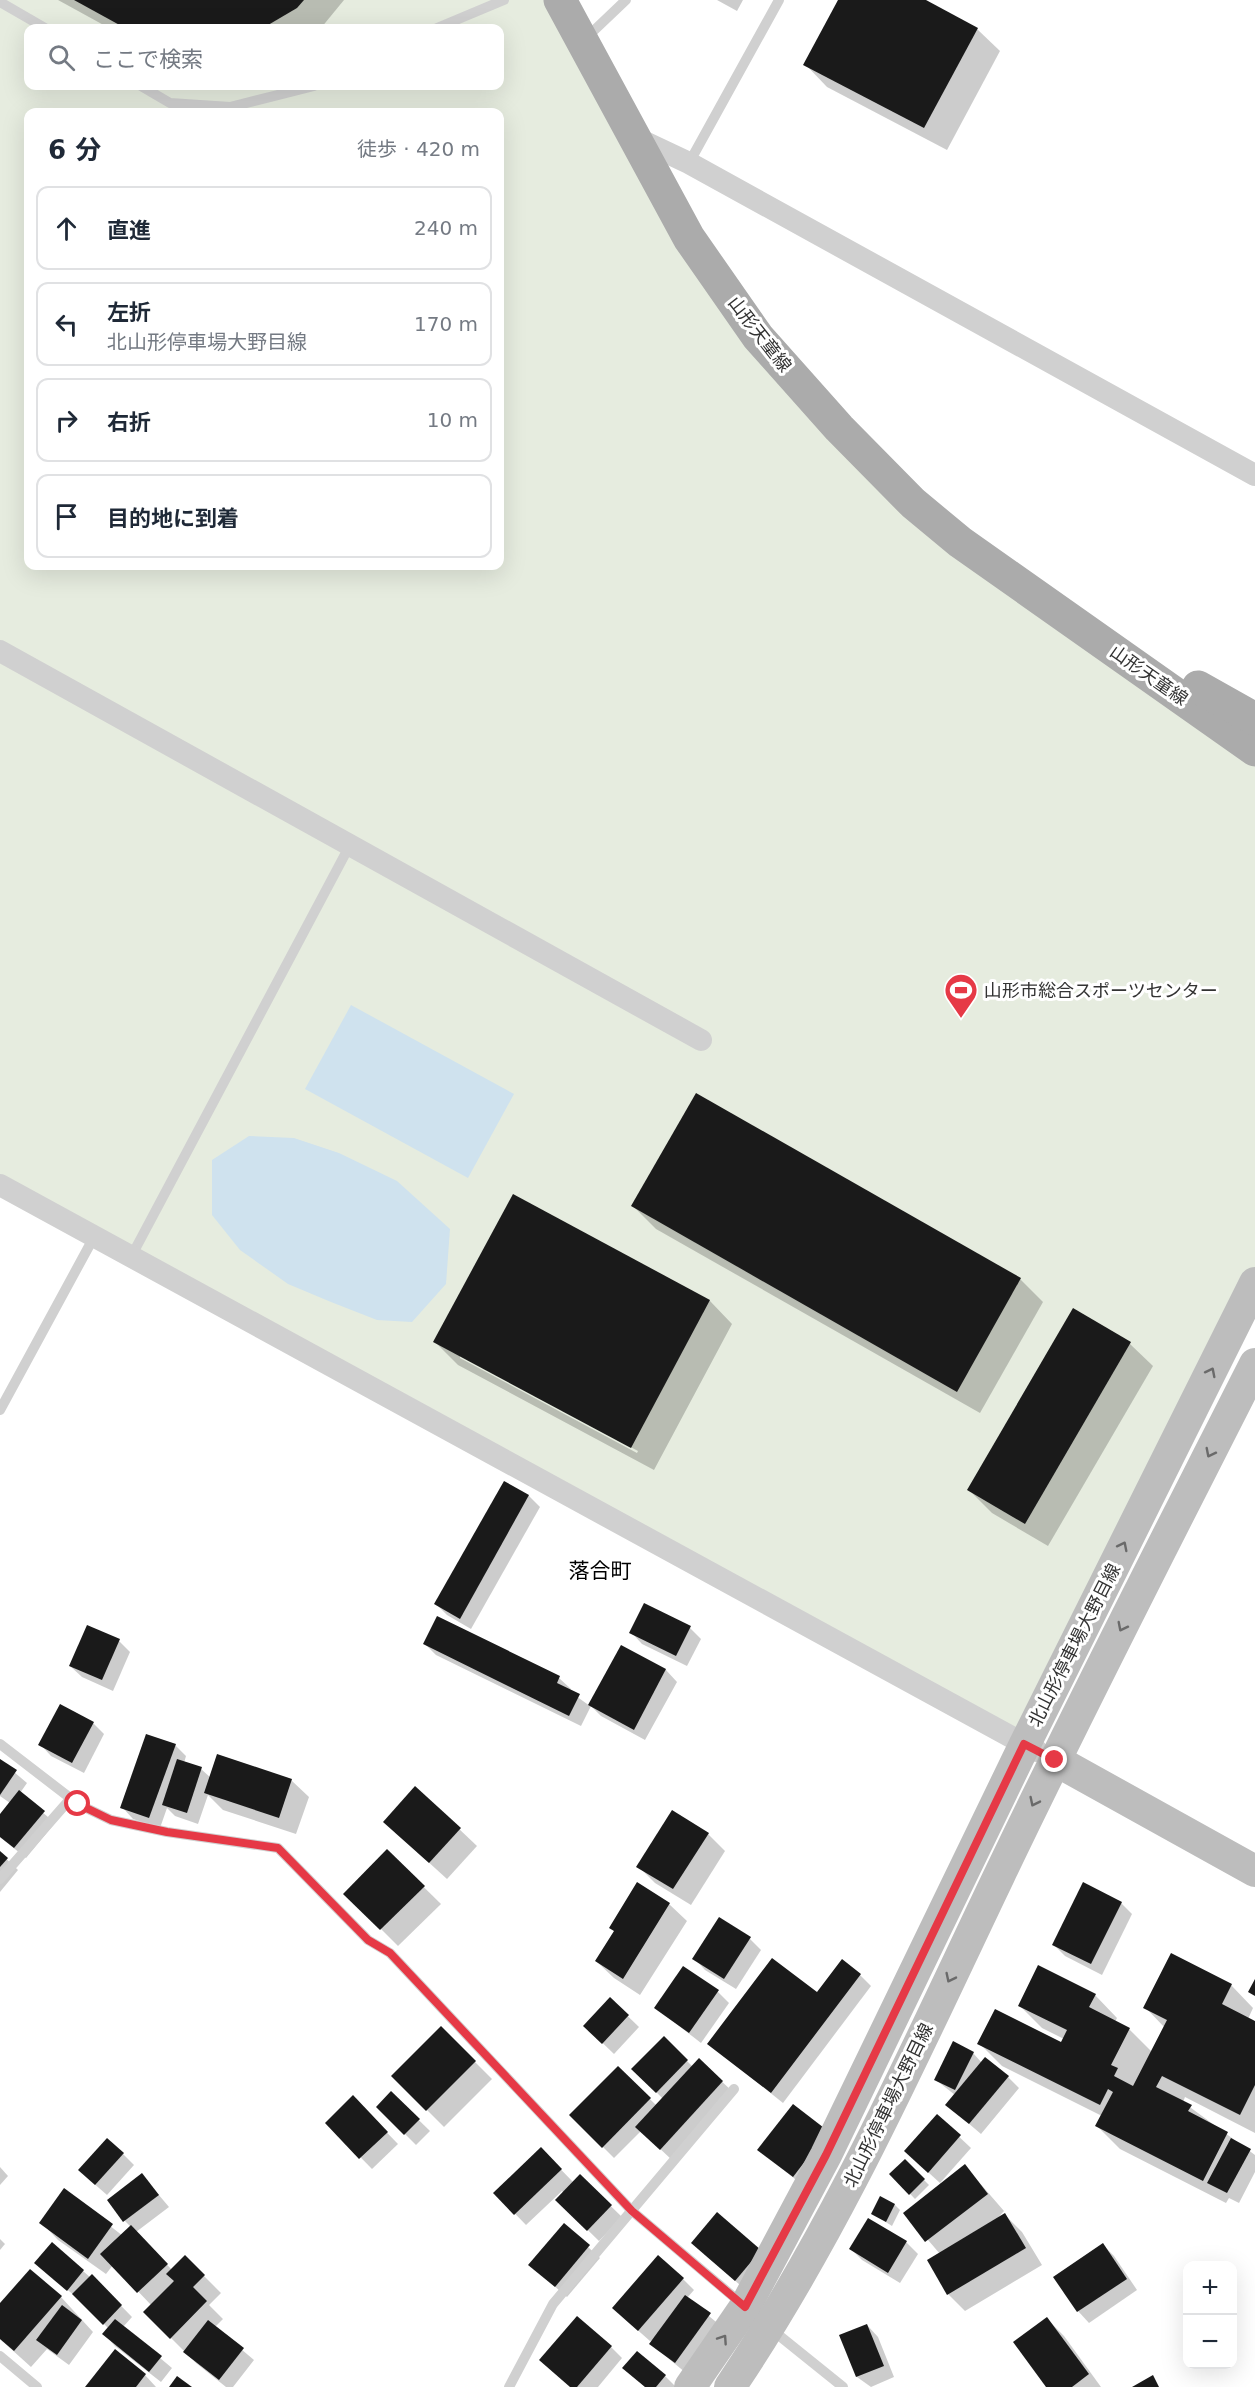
<!DOCTYPE html>
<html lang="ja">
<meta charset="utf-8">
<style>
:root{--surface:#fff;--page:#f2f2f3;--text:#1f2937;--muted:#747a83;--line:#e0e1e3}
body{margin:0;font-family:"DejaVu Sans","Noto Sans JP",sans-serif;background:var(--page);color:var(--text)}
.controls{position:absolute;right:18px;bottom:18px;display:grid;overflow:hidden;border-radius:12px;box-shadow:0 6px 24px #0002}
.controls button{width:54px;height:54px;display:grid;place-items:center;padding:0;border:0;border-bottom:2px solid var(--line);background:var(--surface);color:var(--text);font:30px sans-serif}
.stop{position:absolute;width:18px;height:18px;margin:-14px;border:4px solid #e63946;border-radius:50%;background:#fff}
.stop.end{background:#e63946;border-color:#fff;box-shadow:0 2px 6px #0008}
.list{margin:0;padding:0;list-style:none}
h2{display:flex;justify-content:space-between;align-items:center;height:78px;margin:0;padding:0 24px;font-size:26px}
h2 small{font-size:20px;font-weight:400;color:var(--muted)}
.list li{display:grid;grid-template-columns:39px 1fr auto;gap:18px;align-items:center;box-sizing:border-box;height:84px;margin:0 12px 12px;padding:0 12px;border:2px solid var(--line);border-radius:12px}
.list b{display:block;font-size:22px;white-space:nowrap}
.list p{margin:0;font-size:20px;white-space:nowrap;color:var(--muted)}
.list em{font-size:20px;font-style:normal;color:var(--muted)}
.icon{flex:none;width:33px;height:33px;fill:none;stroke:currentColor;stroke-width:2;stroke-linecap:round;stroke-linejoin:round}
.map{position:relative;flex:none;width:1255px;height:2387px;overflow:hidden}
.search{position:absolute;background:var(--surface);box-shadow:0 6px 24px #0002;left:24px;top:24px;width:480px;height:66px;display:flex;align-items:center;gap:15px;box-sizing:border-box;padding:0 21px;border-radius:12px;color:var(--muted);font-size:22px}
.panel{position:absolute;background:var(--surface);box-shadow:0 6px 24px #0002;left:24px;top:108px;width:480px;height:462px;border-radius:12px}
.map>svg:first-child{display:block}
.green{fill:#e6ecdf;fill-rule:evenodd}
.water{fill:#cfe2ee}
.shadow{fill:#0003;fill-rule:evenodd}
.building{fill:#1a1a1a}
.lines{fill:none;stroke-linecap:round;stroke-linejoin:round}
.lane{stroke:#d0d0d0;stroke-width:10}
.street{stroke:#d0d0d0;stroke-width:22}
.secondary{stroke:#bdbdbd;stroke-width:32}
.primary{stroke:#ababab;stroke-width:33}
.oneway{stroke:#6a6a6a}
.route{stroke:#e63946;stroke-width:8}
.labels{text-anchor:middle;dominant-baseline:central;stroke-width:6;stroke-linejoin:round;paint-order:stroke}
.street-label{font-size:18px;fill:#333;stroke:#fff}
.poi-label{font-size:18px;fill:#333;stroke:#fff;text-anchor:start}
.quarter-label{font-size:21px;fill:#000;stroke:#fff}
</style>
<div class="map">
<svg width="1255" height="2387" viewBox="0 0 1255 2387">
<rect width="100%" height="100%" fill="#fff"/>
<!-- green -->
<path class="green" d="M0 0H560L636 138 839 428 1255 750V1283L1025 1744 0 1185ZM28 28H500V86H28ZM28 112H500V566H28Z"/>
<!-- water -->
<g class="water">
<path d="M351 1005 514 1094 468 1178 305 1089Z"/>
<path d="M249 1136 294 1138 339 1153 397 1181 450 1229 446 1284 412 1322 377 1320 331 1302 288 1284 240 1250 212 1215V1160Z"/>
</g>
<!-- shadow -->
<g class="shadow">
<path d="M58 0H344L321 28H109Z"/>
<path d="M717 0H743L737 11Z"/>
<path d="M839 0H923L977 29 1000 51 947 150 827 87 805 64Z"/>
<path d="M696 1095 1020 1279 1043 1302 980 1413 656 1229 633 1206Z"/>
<path d="M514 1196 710 1301 732 1324 654 1470 458 1365 435 1342ZM460 1355 638 1451 637 1453 460 1358Z"/>
<path d="M1073 1310 1130 1344 1153 1366 1048 1546 992 1513 969 1490Z"/>
<path d="M505 1483 529 1496 540 1507 471 1629 447 1615 436 1604Z"/>
<path d="M690 1628 701 1639 687 1666 642 1644 631 1632Z"/>
<path d="M119 1641 130 1652 113 1691 82 1677 70 1666Z"/>
<path d="M425 1644 559 1678 571 1689 569 1691 590 1706 622 1647 666 1670 677 1682 645 1740 601 1716 591 1706 581 1726 436 1655Z"/>
<path d="M93 1723 104 1734 84 1773 51 1756 40 1744Z"/>
<path d="M175 1745 186 1756 184 1763 201 1769 211 1778 291 1780 309 1797 296 1834 223 1810 208 1795 198 1824 175 1816 167 1808 160 1828 133 1819 122 1807Z"/>
<path d="M0 1760 27 1783 20 1793 55 1823 26 1858 0 1837V1816L10 1803 0 1796Z"/>
<path d="M416 1788 477 1846 447 1879 403 1839Z"/>
<path d="M708 1834 725 1851 691 1905 655 1883 638 1866Z"/>
<path d="M387 1851 441 1904 398 1946 346 1894Z"/>
<path d="M0 1853 18 1870 0 1892Z"/>
<path d="M638 1884 669 1904 687 1921 640 1995 614 1978 596 1961 615 1932Z"/>
<path d="M1121 1903 1132 1914 1102 1975 1065 1956 1054 1945Z"/>
<path d="M750 1939 761 1950 736 1989 705 1970 694 1958Z"/>
<path d="M860 1975 871 1986 783 2103 709 2044Z"/>
<path d="M1231 1985 1253 2008 1248 2019 1255 2022V2133L1185 2097 1183 2102 1255 2155V2172L1239 2203 1229 2198 1226 2203 1120 2149 1097 2126 1102 2116 1002 2066 979 2043 1061 2044 1064 2039 1042 2028 1020 2006 1095 1995 1117 2018 1115 2022 1129 2029 1152 2052 1165 2028 1145 2007Z"/>
<path d="M718 1992 729 2003 701 2043 656 2008Z"/>
<path d="M610 1999 639 2027 614 2054 585 2026Z"/>
<path d="M441 2028 492 2079 444 2127 393 2076Z"/>
<path d="M664 2038 693 2067 699 2060 734 2093 672 2160 641 2131 614 2158 571 2115 618 2068 657 2106 663 2099 634 2069Z"/>
<path d="M973 2053 982 2063 1008 2077 1019 2088 981 2134 947 2105 955 2095 936 2080Z"/>
<path d="M391 2093 430 2131 416 2145 378 2107Z"/>
<path d="M364 2109 398 2144 372 2169 327 2123Z"/>
<path d="M937 2116 971 2148 940 2183 917 2162Z"/>
<path d="M827 2133 805 2187 759 2150Z"/>
<path d="M541 2149 574 2183 580 2176 622 2217 599 2241 557 2200 564 2193 562 2191 526 2225 495 2193Z"/>
<path d="M123 2154 134 2165 107 2195 91 2181Z"/>
<path d="M905 2161 929 2185 915 2199 891 2174Z"/>
<path d="M965 2166 1004 2211 994 2222 1005 2215 1022 2232 1042 2265 965 2311 948 2294 940 2254 905 2213Z"/>
<path d="M0 2167 8 2176 0 2185Z"/>
<path d="M142 2175 169 2207 136 2232 172 2270 185 2257 221 2293 209 2305 223 2319 215 2327 254 2360 233 2387H226L196 2363 145 2312 152 2306 113 2265 106 2274 58 2240 41 2222 64 2190 123 2236 131 2227 125 2221Z"/>
<path d="M895 2205 900 2210 892 2226 873 2214Z"/>
<path d="M869 2220 906 2242 918 2254 900 2283 862 2260 851 2249Z"/>
<path d="M564 2225 600 2258 567 2297 530 2265Z"/>
<path d="M0 2239 5 2244 0 2250Z"/>
<path d="M52 2244 91 2278 92 2276 132 2317 123 2327 172 2368 161 2382 115 2346 104 2334 109 2329 80 2300 48 2274Z"/>
<path d="M1103 2245 1114 2256 1137 2290 1089 2323 1078 2311Z"/>
<path d="M704 2254 772 2263 747 2291Z"/>
<path d="M683 2279 694 2290 687 2298 721 2326 686 2373 651 2344 656 2338 650 2341 625 2319Z"/>
<path d="M61 2297 93 2332 69 2365 47 2349 31 2367 0 2339V2305Z"/>
<path d="M1047 2319 1064 2336 1101 2387H1048Z"/>
<path d="M867 2325 878 2337 894 2377 871 2387 857 2377 841 2336Z"/>
<path d="M611 2347 622 2358 598 2387H570Z"/>
<path d="M115 2352 145 2375 156 2387H87Z"/>
<path d="M625 2368 665 2376 676 2387H645Z"/>
</g>
<!-- building -->
<g class="building">
<path d="M74 0H304L297 8 263 28H125Z"/>
<path d="M838 0H926L978 28 924 128 803 65Z"/>
<path d="M696 1093 1021 1278 957 1392 631 1206Z"/>
<path d="M513 1194 710 1300 631 1448 433 1342Z"/>
<path d="M1073 1308 1131 1342 1025 1524 967 1490Z"/>
<path d="M504 1481 529 1495 460 1619 434 1604Z"/>
<path d="M644 1603 691 1626 676 1656 629 1633Z"/>
<path d="M437 1616 560 1676 557 1683 580 1694 569 1716 423 1644Z"/>
<path d="M87 1625 120 1639 102 1680 69 1666Z"/>
<path d="M621 1645 666 1669 634 1730 588 1705Z"/>
<path d="M60 1704 94 1722 72 1763 38 1745Z"/>
<path d="M146 1734 176 1744 149 1818 120 1808Z"/>
<path d="M217 1754 292 1779 279 1818 204 1793Z"/>
<path d="M0 1759 17 1770 0 1795Z"/>
<path d="M177 1759 202 1767 187 1813 162 1805Z"/>
<path d="M415 1786 461 1828 429 1863 383 1822Z"/>
<path d="M19 1790 45 1811 14 1848 0 1837V1814Z"/>
<path d="M672 1810 709 1833 673 1889 636 1867Z"/>
<path d="M387 1849 425 1886 380 1930 343 1894Z"/>
<path d="M0 1851 8 1858 0 1867Z"/>
<path d="M637 1882 670 1903 623 1979 595 1961 614 1931 609 1928Z"/>
<path d="M1083 1882 1122 1902 1091 1964 1052 1945Z"/>
<path d="M719 1917 751 1937 724 1979 692 1959Z"/>
<path d="M1171 1953 1232 1984 1222 2004 1255 2021V2085L1240 2115 1162 2076 1156 2087 1192 2105 1188 2111 1228 2132 1203 2181 1095 2126 1113 2092 1108 2089 1100 2105 977 2044 995 2009 1061 2042 1067 2030 1018 2006 1038 1965 1096 1994 1089 2007 1130 2028 1111 2065 1118 2068 1114 2076 1133 2086 1167 2020 1143 2008Z"/>
<path d="M772 1958 817 1992 842 1959 861 1974 771 2093 707 2044Z"/>
<path d="M683 1966 719 1990 689 2033 654 2008Z"/>
<path d="M1255 1979V1996L1248 1992Z"/>
<path d="M610 1997 629 2015 602 2044 583 2026Z"/>
<path d="M441 2026 476 2061 426 2111 391 2076Z"/>
<path d="M664 2036 688 2060 656 2093 631 2069Z"/>
<path d="M953 2041 974 2052 955 2090 934 2080Z"/>
<path d="M985 2057 1009 2076 969 2124 945 2105Z"/>
<path d="M699 2058 723 2081 660 2150 635 2127Z"/>
<path d="M618 2066 651 2098 602 2148 569 2115Z"/>
<path d="M391 2091 420 2119 404 2135 376 2107Z"/>
<path d="M353 2095 388 2132 359 2159 325 2123Z"/>
<path d="M793 2104 828 2131 793 2177 757 2150Z"/>
<path d="M937 2114 961 2135 928 2173 904 2151Z"/>
<path d="M107 2138 124 2153 95 2185 78 2170Z"/>
<path d="M1231 2138 1251 2149 1227 2193 1207 2183Z"/>
<path d="M541 2147 562 2169 514 2215 493 2193Z"/>
<path d="M905 2159 925 2179 909 2195 889 2174Z"/>
<path d="M965 2164 988 2194 925 2242 903 2213Z"/>
<path d="M142 2173 159 2195 123 2222 107 2200Z"/>
<path d="M580 2174 612 2205 587 2231 555 2200Z"/>
<path d="M64 2188 113 2224 88 2259 39 2223Z"/>
<path d="M880 2196 895 2204 886 2222 871 2214Z"/>
<path d="M717 2212 761 2250 735 2281 691 2243Z"/>
<path d="M1005 2213 1026 2248 947 2295 927 2260Z"/>
<path d="M868 2218 907 2241 888 2273 849 2249Z"/>
<path d="M564 2223 590 2245 555 2287 528 2265Z"/>
<path d="M131 2225 168 2264 137 2293 100 2254Z"/>
<path d="M52 2242 84 2270 67 2291 34 2263Z"/>
<path d="M1103 2243 1127 2279 1077 2312 1053 2277Z"/>
<path d="M185 2255 205 2275 193 2287 207 2301 170 2339 143 2312 174 2281 166 2274Z"/>
<path d="M658 2255 684 2278 638 2331 612 2308Z"/>
<path d="M30 2269 62 2296 14 2351 0 2339V2303Z"/>
<path d="M92 2274 122 2305 103 2325 72 2294Z"/>
<path d="M685 2295 711 2313 675 2363 649 2344Z"/>
<path d="M62 2305 82 2320 57 2355 36 2340Z"/>
<path d="M577 2316 612 2346 577 2387H570L539 2360Z"/>
<path d="M1047 2317 1089 2374 1072 2387H1046L1013 2342Z"/>
<path d="M115 2319 162 2356 149 2372 102 2334Z"/>
<path d="M208 2320 244 2348 219 2380 183 2352Z"/>
<path d="M867 2324 884 2366 856 2377 839 2335Z"/>
<path d="M115 2349 146 2374 136 2387H85Z"/>
<path d="M637 2351 666 2375 656 2387H645L622 2368Z"/>
<path d="M1153 2375 1159 2387H1132Z"/>
<path d="M177 2376 192 2387H169Z"/>
</g>
<g class="lines">
<!-- lane -->
<g class="lane">
<path d="M0 2 45 28"/>
<path d="M437 28 504 0"/>
<path d="M585 39 626 0"/>
<path d="M141 86 170 103 230 107 314 86"/>
<path d="M689 163 779 0"/>
<path d="M131 1257 350 845"/>
<path d="M0 1410 94 1237"/>
<path d="M0 1744 78 1804 111 1820 167 1832 278 1848 368 1940 390 1953 632 2211 742 2304"/>
<path d="M0 1879 71 1798"/>
<path d="M771 2329 843 2387"/>
<path d="M0 2356 37 2387"/>
<path d="M509 2387 553 2304 734 2089"/>
</g>
<!-- street -->
<g class="street">
<path d="M636 138 689 163 1255 475"/>
<path d="M0 651 701 1040"/>
<path d="M0 1185 1037 1751"/>
</g>
<!-- secondary -->
<g class="secondary">
<path d="M1055 1760 1255 1871"/>
<path d="M690 2387 745 2307 826 2155 1025 1744 1255 1283"/>
<path d="M730 2387C838 2227 916 2049 999 1876 1081 1704 1169 1534 1255 1364"/>
</g>
<!-- primary -->
<g class="primary">
<path d="M560 0 689 238 758 337 839 428 913 503 960 542 1255 750"/>
<path d="M1198 687 1255 719"/>
</g>
</g>
<!-- one-way arrows -->
<defs><path id="oneway-chevron" d="M-2-3.5L2.5 0L-2 3.5" fill="none" stroke-width="1.6" stroke-linecap="round" stroke-linejoin="round" transform="scale(1.5)"/></defs>
<g class="oneway">
<use href="#oneway-chevron" transform="translate(1211 1372) rotate(-63)"/>
<use href="#oneway-chevron" transform="translate(1210 1453) rotate(117)"/>
<use href="#oneway-chevron" transform="translate(1123 1546) rotate(-63)"/>
<use href="#oneway-chevron" transform="translate(1122 1627) rotate(117)"/>
<use href="#oneway-chevron" transform="translate(1034 1802) rotate(116)"/>
<use href="#oneway-chevron" transform="translate(950 1978) rotate(116)"/>
<use href="#oneway-chevron" transform="translate(723 2339) rotate(-56)"/>
</g>
<g class="lines">
<!-- route -->
<path class="route" d="M78 1804 111 1820 167 1832 278 1848 368 1940 390 1953 632 2211 745 2307 826 2155 1024 1744 1055 1760"/>
</g>
<!-- icons -->
<defs>
<symbol id="stadium-pin" viewBox="-11 -11 22 30"><path d="M0 17L-7.5 6A9.5 9.5 0 1 1 7.5 6Z" fill="#e63946" stroke="#fff"/><path d="M0-5a6.5 5 0 1 0 0 10a6.5 5 0 1 0 0-10ZM-3.5-1.8h7v3.6h-7Z" fill="#fff"/></symbol>
</defs>
<g fill-rule="evenodd">
<use href="#stadium-pin" x="942" y="971" width="38" height="52"/>
</g>
<g class="labels">
<!-- street labels -->
<g class="street-label">
<text transform="translate(760 334) rotate(52)">山形天童線</text>
<text transform="translate(1149 675) rotate(35)">山形天童線</text>
<text transform="translate(1074 1645) rotate(-63)">北山形停車場大野目線</text>
<text transform="translate(888 2105) rotate(-64)">北山形停車場大野目線</text>
</g>
<!-- poi labels -->
<g class="poi-label">
<text x="984" y="990">山形市総合スポーツセンター</text>
</g>
<!-- quarter labels -->
<g class="quarter-label">
<text x="600" y="1571">落合町</text>
</g>
</g>
</svg>
<div class="controls">
<button>+</button>
<button>−</button>
</div>
<div class="stop" style="left:78px;top:1804px"></div>
<div class="stop end" style="left:1055px;top:1760px"></div>
<div class="search"><svg class="icon" aria-label="search" viewBox="0 0 24 24"><circle cx="10" cy="10" r="6"/><path d="M15 15l6 6"/></svg>ここで検索</div>
<section class="panel">
<h2>6 分<small>徒歩 · 420 m</small></h2>
<ul class="list">
<li><svg class="icon" aria-label="ahead" viewBox="0 0 24 24"><path d="M12 20V5M6 11l6-6 6 6"/></svg><div><b>直進</b></div><em>240 m</em></li>
<li><svg class="icon" aria-label="left" viewBox="0 0 24 24"><path d="M17 20v-9H6M10 6l-5 5 5 5"/></svg><div><b>左折</b><p>北山形停車場大野目線</p></div><em>170 m</em></li>
<li><svg class="icon" aria-label="right" viewBox="0 0 24 24"><path d="M7 20v-9h11M14 6l5 5-5 5"/></svg><div><b>右折</b></div><em>10 m</em></li>
<li><svg class="icon" aria-label="arrive" viewBox="0 0 24 24"><path d="M6 21V4h12l-3 4 3 4H6"/></svg><div><b>目的地に到着</b></div></li>
</ul>
</section>
</div>
